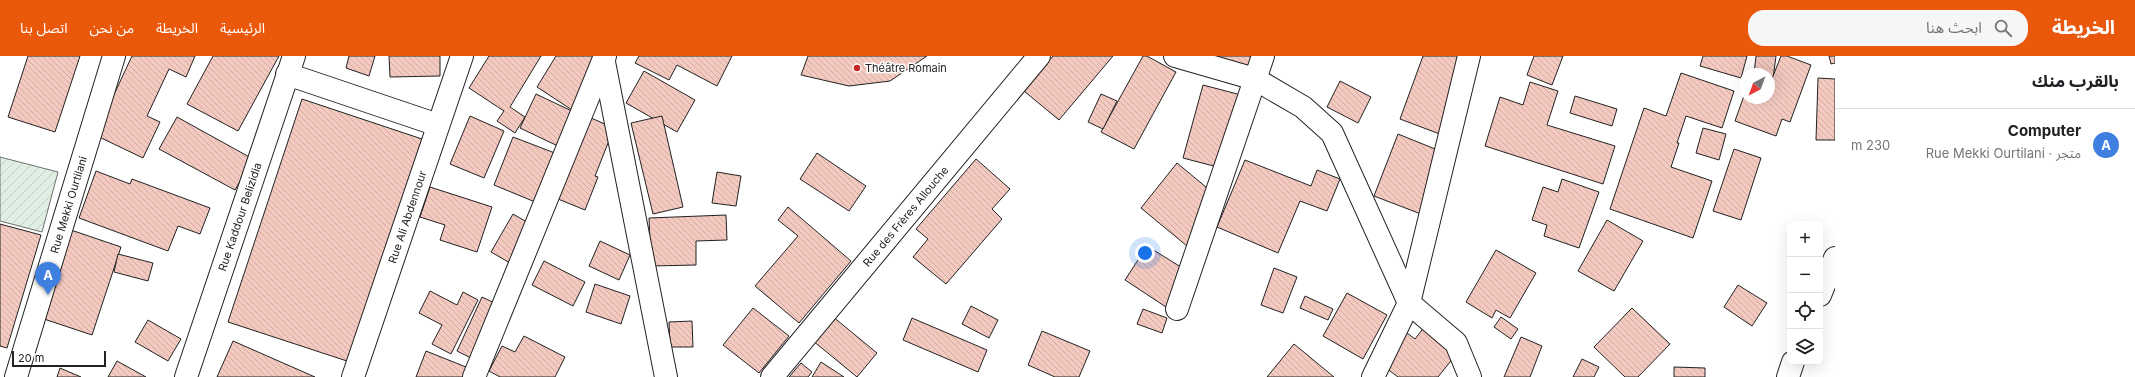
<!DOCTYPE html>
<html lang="ar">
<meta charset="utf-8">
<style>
:root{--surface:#fff;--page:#f6f6f6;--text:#202124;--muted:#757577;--line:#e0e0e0;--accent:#ea580c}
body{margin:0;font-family:Inter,"Noto Sans Arabic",sans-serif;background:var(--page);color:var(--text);direction:rtl}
.controls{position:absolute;right:12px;bottom:12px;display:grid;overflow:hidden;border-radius:8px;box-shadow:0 4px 16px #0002}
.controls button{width:36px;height:36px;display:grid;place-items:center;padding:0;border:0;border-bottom:1px solid var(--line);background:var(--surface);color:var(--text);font:20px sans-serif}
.compass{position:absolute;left:1739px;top:12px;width:36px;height:36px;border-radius:50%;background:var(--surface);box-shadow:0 4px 16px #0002;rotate:221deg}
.scale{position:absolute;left:12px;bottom:10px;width:94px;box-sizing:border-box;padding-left:4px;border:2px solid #222;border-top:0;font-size:11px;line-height:14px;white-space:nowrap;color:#222;-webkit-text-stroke:3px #fff;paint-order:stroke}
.you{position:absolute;left:1145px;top:197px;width:14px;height:14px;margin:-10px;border:3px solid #fff;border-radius:50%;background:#1a73e8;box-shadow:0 0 0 6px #1a73e833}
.badge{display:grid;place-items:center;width:26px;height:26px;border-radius:50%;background:var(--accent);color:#fff;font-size:13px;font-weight:700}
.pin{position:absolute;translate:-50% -33px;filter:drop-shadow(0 1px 2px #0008)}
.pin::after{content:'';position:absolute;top:21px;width:14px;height:12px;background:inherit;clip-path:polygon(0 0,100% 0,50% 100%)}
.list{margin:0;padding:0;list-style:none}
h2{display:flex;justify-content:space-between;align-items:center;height:52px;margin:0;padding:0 16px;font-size:17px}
h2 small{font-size:13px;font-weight:400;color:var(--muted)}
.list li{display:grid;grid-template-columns:26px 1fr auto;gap:12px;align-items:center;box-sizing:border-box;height:72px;padding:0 16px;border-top:1px solid var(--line)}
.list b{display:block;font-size:15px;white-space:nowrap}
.list p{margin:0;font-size:13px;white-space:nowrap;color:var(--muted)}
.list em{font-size:13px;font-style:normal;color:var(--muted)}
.icon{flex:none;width:22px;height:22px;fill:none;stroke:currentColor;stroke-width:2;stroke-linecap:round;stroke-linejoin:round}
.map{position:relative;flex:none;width:1835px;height:321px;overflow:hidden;direction:ltr}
header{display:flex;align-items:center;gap:24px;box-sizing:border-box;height:56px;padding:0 20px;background:var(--accent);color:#fff}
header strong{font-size:19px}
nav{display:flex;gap:22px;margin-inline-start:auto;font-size:14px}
.search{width:280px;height:36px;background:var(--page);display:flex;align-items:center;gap:10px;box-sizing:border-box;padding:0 14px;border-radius:16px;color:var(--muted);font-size:15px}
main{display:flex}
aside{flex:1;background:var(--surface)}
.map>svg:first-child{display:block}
.garden{fill:url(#garden-furrows);stroke:#6f6f6f}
.building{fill:url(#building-back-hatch);stroke:#222}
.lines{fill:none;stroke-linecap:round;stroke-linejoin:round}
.street-casing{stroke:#222;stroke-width:24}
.street{stroke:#fff;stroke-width:22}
.poi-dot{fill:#c62828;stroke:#fff;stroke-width:1.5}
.labels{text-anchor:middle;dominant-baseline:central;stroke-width:3;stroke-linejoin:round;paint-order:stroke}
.poi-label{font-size:11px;fill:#222;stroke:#fff;text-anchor:start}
.street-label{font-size:11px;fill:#222;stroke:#fff}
</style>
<header>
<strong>الخريطة</strong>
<div class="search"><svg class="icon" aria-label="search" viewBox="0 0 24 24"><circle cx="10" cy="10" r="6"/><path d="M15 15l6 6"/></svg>ابحث هنا</div>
<nav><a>الرئيسية</a><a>الخريطة</a><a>من نحن</a><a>اتصل بنا</a></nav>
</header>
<main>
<aside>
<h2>بالقرب منك<small></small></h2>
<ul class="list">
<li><span class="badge" style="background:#3f7fe0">A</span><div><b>Computer</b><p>متجر · Rue Mekki Ourtilani</p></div><em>230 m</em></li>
</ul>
</aside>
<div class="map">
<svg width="1835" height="321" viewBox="0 0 1835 321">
<defs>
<pattern id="garden-furrows" width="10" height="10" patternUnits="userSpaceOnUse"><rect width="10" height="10" fill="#e0efe3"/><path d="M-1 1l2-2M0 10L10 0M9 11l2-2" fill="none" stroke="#c0cdc2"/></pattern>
<pattern id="building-back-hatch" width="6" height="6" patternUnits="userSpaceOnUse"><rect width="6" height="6" fill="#f3c9c0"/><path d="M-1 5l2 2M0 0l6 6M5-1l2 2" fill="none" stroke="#d0aca5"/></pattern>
</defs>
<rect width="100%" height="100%" fill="#fff"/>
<!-- garden -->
<path class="garden" d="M0 101 58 116 42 176 0 165Z"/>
<!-- building -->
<g class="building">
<path d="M28 0H80L55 76 8 61Z"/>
<path d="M132 0H195L186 21 169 13 147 60 160 66 143 102 95 79Z"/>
<path d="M213 0H279L238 75 187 48Z"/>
<path d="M349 0H375L369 20 346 12Z"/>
<path d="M389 0H440V20L390 21Z"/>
<path d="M489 0H541L510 51 525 61 515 77 497 65 504 55 469 32Z"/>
<path d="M556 0H606L572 54 537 31Z"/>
<path d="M639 0H732L717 30 677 9 669 24 635 7Z"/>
<path d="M808 0H927L890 25 849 30 801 19Z"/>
<path d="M1053 0H1113L1059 64 1024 35Z"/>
<path d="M1143 0H1147L1176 16 1134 93 1101 76Z"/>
<path d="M1216 0H1264L1247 23Z"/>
<path d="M1423 0H1474L1445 80 1400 63Z"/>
<path d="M1534 0H1563L1552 29 1527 19Z"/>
<path d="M1703 0H1747L1741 22 1700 10Z"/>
<path d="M1756 0H1776L1773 23H1769V18H1754Z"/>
<path d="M1781 0H1787L1811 9 1790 66 1782 63 1776 80 1735 65 1745 37V42H1769V30Z"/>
<path d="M1829 0H1835V7L1831 8Z"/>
<path d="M644 15 695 44 677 76 626 47Z"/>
<path d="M1681 17 1734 35 1722 72 1686 60 1677 87H1679L1671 111 1712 125 1693 182 1610 153 1644 52 1666 60Z"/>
<path d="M1818 22 1835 23V84H1816Z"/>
<path d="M1340 25 1371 41 1358 67 1327 51Z"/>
<path d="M1530 26 1558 35 1547 69 1615 90 1603 128 1485 90 1500 41 1523 49Z"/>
<path d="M1203 29 1245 40 1225 113 1183 102Z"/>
<path d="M536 38 578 58 562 92 520 72Z"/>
<path d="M1101 38 1117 45 1103 73 1088 66Z"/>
<path d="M1575 40 1617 53 1612 70 1570 57Z"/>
<path d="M302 43 422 83 350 306 228 266Z"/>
<path d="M470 60 504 75 484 122 450 108Z"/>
<path d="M662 60 683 151 653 158 631 67Z"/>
<path d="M177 61 253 103 235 134 159 93Z"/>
<path d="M591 62 614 72 595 120 598 121 585 154 558 143Z"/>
<path d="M1703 72 1726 78 1719 104 1696 97Z"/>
<path d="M1398 78 1445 97 1421 158 1374 140Z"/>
<path d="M513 81 560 99 540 148 494 129Z"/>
<path d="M1734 93 1761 102 1741 164 1713 155Z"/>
<path d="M817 97 866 130 849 155 800 123Z"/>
<path d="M976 103 1010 133 992 153 1002 163 946 228 913 201 928 183 916 173Z"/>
<path d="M1245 104 1311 130 1317 114 1340 123 1327 155 1300 145 1278 197 1217 171Z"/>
<path d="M1177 107 1224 146 1187 190 1141 152Z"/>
<path d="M96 115 130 128 132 123 210 152 200 178 178 170 168 195 79 162Z"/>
<path d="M717 116 741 120 736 150 712 147Z"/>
<path d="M1562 123 1599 136 1579 192 1544 180 1547 169 1532 164 1543 131 1558 136Z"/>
<path d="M430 131 492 151 477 196 440 184 445 169 420 161Z"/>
<path d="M788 151 851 205 799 267 755 230 798 180 778 164Z"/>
<path d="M513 158 539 173 517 211 491 196Z"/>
<path d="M726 159 727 184 696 185V209L651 210 649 162Z"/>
<path d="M1607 164 1643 185 1614 235 1578 215Z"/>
<path d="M0 168 41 179 7 292 0 290Z"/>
<path d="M71 174 121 191 92 279 41 262Z"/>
<path d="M600 185 630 199 619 224 589 210Z"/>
<path d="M1147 190 1189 216 1166 251 1125 224Z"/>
<path d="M1496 194 1536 217 1510 262 1496 254 1492 262 1466 246Z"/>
<path d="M118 198 153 207 148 225 114 216Z"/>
<path d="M544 205 585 226 573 250 532 229Z"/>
<path d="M1274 212 1297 221 1283 257 1261 249Z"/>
<path d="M595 228 630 240 621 268 586 256Z"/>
<path d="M1738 229 1767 247 1752 270 1724 251Z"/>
<path d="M430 235 457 249 463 236 478 244 451 298 432 288 442 269 419 257Z"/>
<path d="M1347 237 1387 259 1363 303 1323 280Z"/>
<path d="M1305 240 1333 253 1328 264 1300 252Z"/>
<path d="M482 241 501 250 475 304 457 295Z"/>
<path d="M971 250 998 264 989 282 962 268Z"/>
<path d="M753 252 789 280 759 317 723 289Z"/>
<path d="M1632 252 1670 288 1638 321H1625L1594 291Z"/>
<path d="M1143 253 1167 262 1162 277 1137 268Z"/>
<path d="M832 260 877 297 857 321 812 284Z"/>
<path d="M1501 261 1518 273 1511 283 1494 271Z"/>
<path d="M912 262 987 294 978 316 903 284Z"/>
<path d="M148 264 181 283 168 305 135 286Z"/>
<path d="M692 265 693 291H670L669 266Z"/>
<path d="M1425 270 1458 296 1438 321H1398L1378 306 1403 274 1415 283Z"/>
<path d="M1042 275 1090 295 1079 321H1055L1028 309Z"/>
<path d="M524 280 565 301 555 321H500L489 315 502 290 515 296Z"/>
<path d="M1521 281 1542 290 1530 321H1504Z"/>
<path d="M233 285 315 321H217Z"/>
<path d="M1294 288 1334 321H1267Z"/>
<path d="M426 295 471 313 468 321H416Z"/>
<path d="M1582 303 1599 311 1594 321H1573Z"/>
<path d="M117 305 146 321H108Z"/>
<path d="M821 306 844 321H812Z"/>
<path d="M801 307 812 316 808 321H789Z"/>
<path d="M1674 311 1705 312V321H1674Z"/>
<path d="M60 312 81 321H57Z"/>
</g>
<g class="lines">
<defs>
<g id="street">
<path d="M1175 0 1255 23 1303 51 1332 77 1409 247 1456 287 1470 321"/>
<path d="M604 6 666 321"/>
<path d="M287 18 438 69"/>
<path d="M1820 239 1835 202"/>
<path d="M1177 253 1263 0"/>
<path id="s1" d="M16 321 114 0"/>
<path id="s2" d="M186 321 294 0"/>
<path id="s3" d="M353 321 462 0"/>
<path d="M474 321 605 0"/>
<path id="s4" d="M772 321 1039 0"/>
<path d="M1373 321 1409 247 1469 0"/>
<path d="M1788 321 1793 306"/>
</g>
</defs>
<!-- street casing -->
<use href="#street" class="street-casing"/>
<!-- street -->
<use href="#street" class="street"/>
</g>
<!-- markers -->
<circle class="poi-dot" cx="857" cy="12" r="4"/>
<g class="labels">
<!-- poi labels -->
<g class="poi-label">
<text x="865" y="12">Théâtre Romain</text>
</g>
<!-- street labels -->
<g class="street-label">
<text stroke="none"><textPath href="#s1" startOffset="180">Rue Mekki Ourtilani</textPath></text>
<text stroke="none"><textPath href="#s4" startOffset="209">Rue des Frères Allouche</textPath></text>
<text stroke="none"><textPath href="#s2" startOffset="169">Rue Kaddour Belizidia</textPath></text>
<text stroke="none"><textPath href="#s3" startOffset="169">Rue Ali Abdennour</textPath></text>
</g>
</g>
</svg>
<div class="controls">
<button>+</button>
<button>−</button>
<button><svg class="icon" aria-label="locate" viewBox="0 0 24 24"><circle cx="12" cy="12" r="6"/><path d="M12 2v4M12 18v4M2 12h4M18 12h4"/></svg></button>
<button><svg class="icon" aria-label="layers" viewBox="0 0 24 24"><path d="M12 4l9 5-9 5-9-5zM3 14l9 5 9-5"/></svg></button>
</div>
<svg class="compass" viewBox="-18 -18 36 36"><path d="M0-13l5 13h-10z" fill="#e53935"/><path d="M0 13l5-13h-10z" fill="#757577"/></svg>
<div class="scale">20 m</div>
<div class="you"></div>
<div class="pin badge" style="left:48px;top:239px;background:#3f7fe0">A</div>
</div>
</main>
